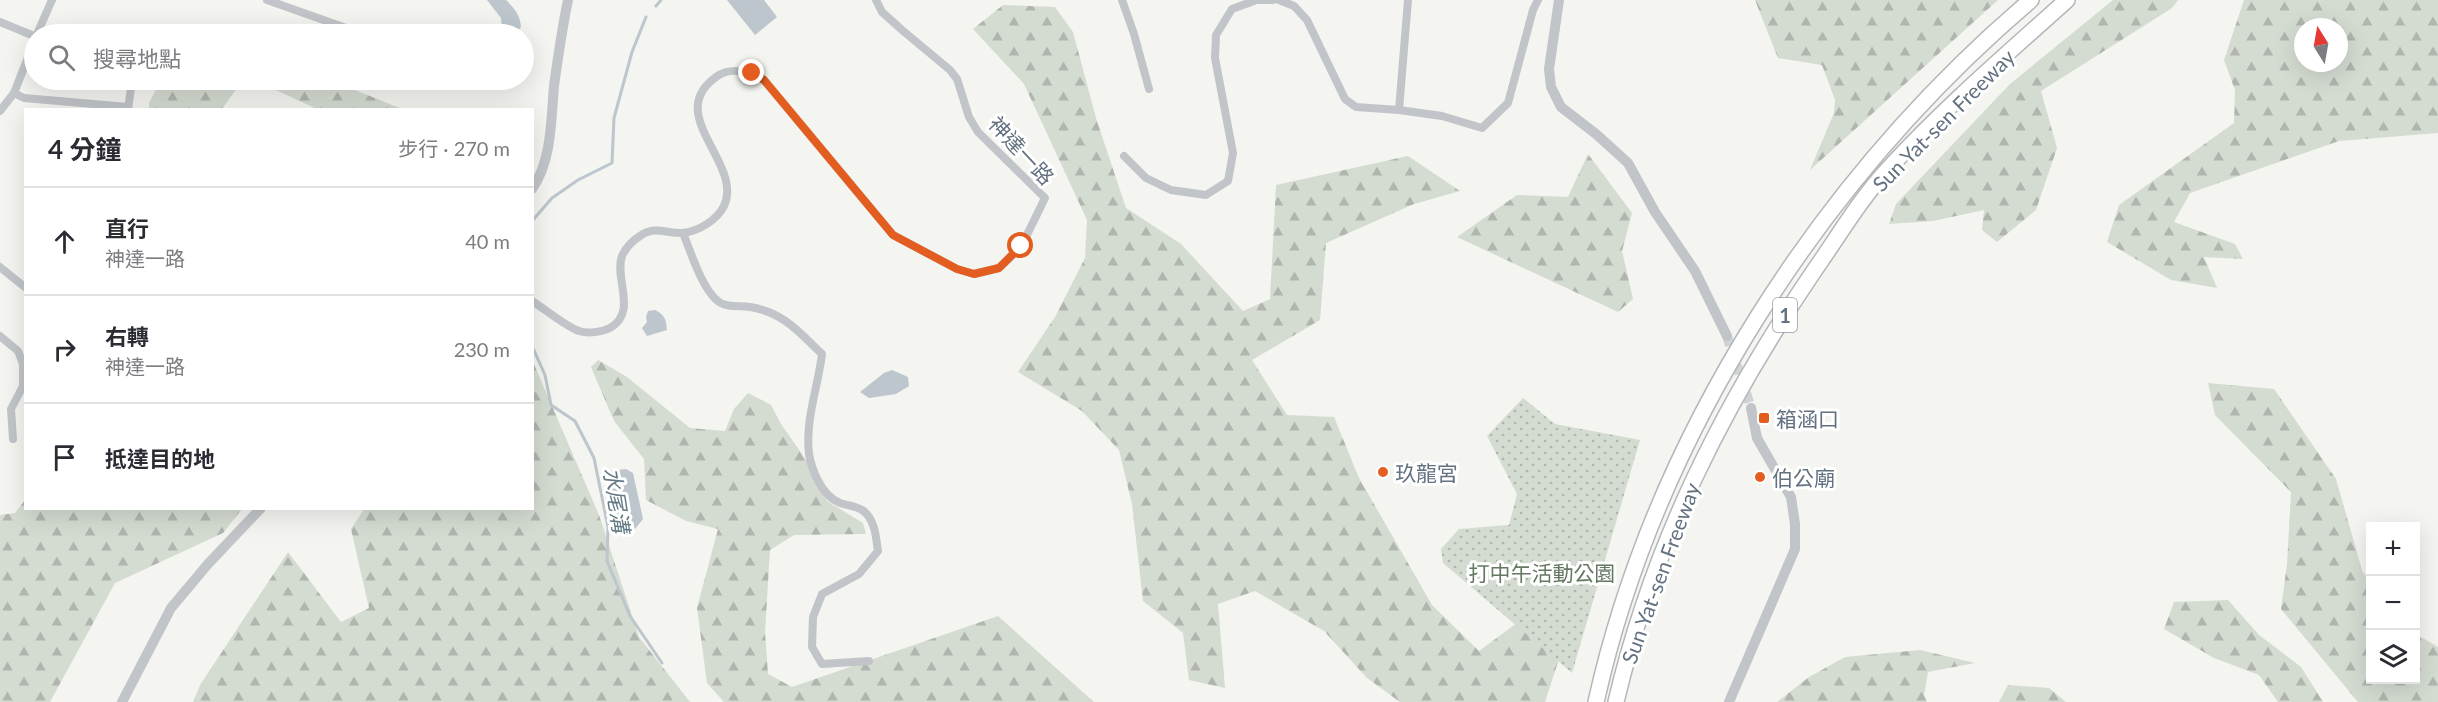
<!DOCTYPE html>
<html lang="zh-TW">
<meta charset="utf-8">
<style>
:root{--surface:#fff;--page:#f2f2f3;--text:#2b2b33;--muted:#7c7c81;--line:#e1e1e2}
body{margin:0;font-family:Lato,"Noto Sans TC",sans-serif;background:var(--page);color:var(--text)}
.controls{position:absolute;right:18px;bottom:18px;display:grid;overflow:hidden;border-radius:0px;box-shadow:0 6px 24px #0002}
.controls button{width:54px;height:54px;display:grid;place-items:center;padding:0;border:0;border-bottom:2px solid var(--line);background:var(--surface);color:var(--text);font:30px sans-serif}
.compass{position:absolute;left:2294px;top:18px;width:54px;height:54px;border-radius:50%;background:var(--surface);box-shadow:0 6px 24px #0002;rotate:349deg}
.stop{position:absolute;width:18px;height:18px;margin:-14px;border:4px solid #e35d21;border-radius:50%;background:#fff}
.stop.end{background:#e35d21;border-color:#fff;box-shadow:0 2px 6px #0008}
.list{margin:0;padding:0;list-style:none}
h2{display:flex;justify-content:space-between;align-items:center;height:78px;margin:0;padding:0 24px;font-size:26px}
h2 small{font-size:20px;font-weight:400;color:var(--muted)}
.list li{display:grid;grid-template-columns:39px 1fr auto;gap:18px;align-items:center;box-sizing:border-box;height:108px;padding:0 24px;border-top:2px solid var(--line)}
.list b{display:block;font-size:22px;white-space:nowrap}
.list p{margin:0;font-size:20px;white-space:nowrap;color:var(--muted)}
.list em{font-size:20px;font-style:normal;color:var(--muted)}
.icon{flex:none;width:33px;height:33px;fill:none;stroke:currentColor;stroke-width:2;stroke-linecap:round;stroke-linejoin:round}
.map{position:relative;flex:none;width:2438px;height:702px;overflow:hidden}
.search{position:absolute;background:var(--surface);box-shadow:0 6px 24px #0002;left:24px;top:24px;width:510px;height:66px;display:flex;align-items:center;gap:15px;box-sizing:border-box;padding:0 21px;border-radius:33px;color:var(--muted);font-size:22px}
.panel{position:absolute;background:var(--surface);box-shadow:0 6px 24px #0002;left:24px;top:108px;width:510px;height:402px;border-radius:0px}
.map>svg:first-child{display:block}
.forest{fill:url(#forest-firs);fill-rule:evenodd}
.park{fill:url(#park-dots)}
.water{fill:#bcc6cc}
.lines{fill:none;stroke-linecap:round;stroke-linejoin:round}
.stream{stroke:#bcc6cc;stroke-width:3}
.tertiary-tunnel{stroke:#d0d3d4;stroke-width:10;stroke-dasharray:10 5;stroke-linecap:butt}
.motorway-casing{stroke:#b4b7ba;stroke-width:18}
.minor{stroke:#c1c4c8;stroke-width:8}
.tertiary{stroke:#c1c4c8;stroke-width:10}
.motorway{stroke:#fff;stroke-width:15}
.route{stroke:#e35d21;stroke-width:8}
.poi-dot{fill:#e35d21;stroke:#fff;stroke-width:2}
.labels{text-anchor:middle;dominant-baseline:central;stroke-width:6;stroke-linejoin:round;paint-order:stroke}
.shield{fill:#fff;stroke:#929ca7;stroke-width:1.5}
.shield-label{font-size:20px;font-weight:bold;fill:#637181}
.street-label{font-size:21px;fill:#637181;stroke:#fff}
.poi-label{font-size:21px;fill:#637181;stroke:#fff;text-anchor:start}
.park-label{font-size:21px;fill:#657862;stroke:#fff}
.water-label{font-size:22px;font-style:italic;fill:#637a85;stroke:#fff}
</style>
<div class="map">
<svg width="2438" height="702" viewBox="0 0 2438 702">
<defs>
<pattern id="forest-firs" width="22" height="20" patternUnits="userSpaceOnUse" patternTransform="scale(1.5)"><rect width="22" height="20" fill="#d4dbd1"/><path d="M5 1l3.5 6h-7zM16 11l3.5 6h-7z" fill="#b0b6af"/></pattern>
<pattern id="park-dots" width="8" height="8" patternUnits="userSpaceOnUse" patternTransform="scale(1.5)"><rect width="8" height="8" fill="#d4dbd1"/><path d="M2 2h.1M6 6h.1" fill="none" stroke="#b0b6af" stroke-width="1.8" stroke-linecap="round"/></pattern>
</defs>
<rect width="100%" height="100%" fill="#f4f4f0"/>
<!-- forest -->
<g class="forest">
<path d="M1755 0H1998L1810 170 1834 113 1835 100 1822 65 1778 58Z"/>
<path d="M2113 0H2178L2172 8 2041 91 2057 148 2036 210 1997 242 1982 230 1984 210 1933 221 1889 224 1896 204 2010 84Z"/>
<path d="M2244 0H2438V133L2339 141 2190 193 2174 222 2235 244 2243 259 2204 257 2217 288 2171 280 2107 242 2119 205 2234 123 2235 90 2224 60ZM2303 27H2339V63H2303Z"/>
<path d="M1003 5 1055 7 1073 32 1096 118 1126 208 1181 244 1243 311 1270 299 1276 185 1408 156 1460 191 1414 204 1326 243 1320 320 1252 360 1287 415 1334 417 1359 478 1432 605 1479 651 1521 620 1559 659 1545 702H1400L1367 678 1324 631 1255 591 1218 604 1225 688 1189 680 1183 633 1143 601 1132 504 1119 450 1082 411 1018 372 1055 317 1085 258 1087 220 1024 84 973 29Z"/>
<path d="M161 80H243L222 109H149V103Z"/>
<path d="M254 80H330L402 109H317Z"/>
<path d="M1588 154 1632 213 1622 251 1633 299 1618 312 1457 237 1517 195 1568 197Z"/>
<path d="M598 360 627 377 690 428 725 431 734 409 748 393 771 405 781 424 811 467 827 501 863 523 866 534 794 535 770 550 765 632 768 674 792 687 998 616 1094 702H724L707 683 697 608 718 529 686 521 646 500 644 459 614 421 591 367Z"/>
<path d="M533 362 599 515 639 637 690 702H193L200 685 288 552 341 622 369 608 351 529 364 509 532 508Z"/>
<path d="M2208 383 2274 389 2336 479 2362 570 2370 583V680H2416V634L2438 647V702H2358L2281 609 2287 564 2291 492 2215 415Z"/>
<path d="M25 500 26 508 242 509 223 533 115 583 50 702H0V515L15 513Z"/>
<path d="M2228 600 2259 635 2301 667 2323 702H2278L2259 675 2214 658 2164 629 2174 602Z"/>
<path d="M1920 650 1975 663 1928 672 1924 695 1927 702H1777L1809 677 1845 657Z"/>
<path d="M2008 685 2049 688 2066 702H1999Z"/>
</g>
<!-- park -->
<path class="park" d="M1523 398 1555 424 1640 440 1572 673 1443 563 1441 549 1459 529 1509 525 1517 494 1487 436Z"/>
<!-- water -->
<g class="water">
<path d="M487 0H506C515 9 520 15 521 27L515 34H511L502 28 501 18Z"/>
<path d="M727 0H764L777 17 755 35Z"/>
<path d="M655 310C665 315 666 319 667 330L647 336 642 328 647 322 646 317 648 311Z"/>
<path d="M892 370 908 377 909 386 896 394 869 398 860 392 884 373Z"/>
<path d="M626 469 633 473 643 519 635 529 619 533 606 475 609 471Z"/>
</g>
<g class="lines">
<!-- stream -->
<g class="stream">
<path d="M656 6 661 0"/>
<path d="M532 221 552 198 578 180 612 163 614 118 632 52 646 17"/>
<path d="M532 346 545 375 551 405 575 421 594 458 608 527 607 561 630 616 662 663"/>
</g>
<!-- tertiary-tunnel -->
<path class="tertiary-tunnel" d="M1727 336 1751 408"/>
<defs>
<g id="motorway">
<path d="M1596 702C1656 433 1822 178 2031 0"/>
<path d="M1616 702C1653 544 1723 405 1814 271 1838 237 1860 199 1889 168 1944 108 2007 54 2067 0"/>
</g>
</defs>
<!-- motorway casing -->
<use href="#motorway" class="motorway-casing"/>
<!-- minor -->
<g class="minor">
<path d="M267 0 363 34"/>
<path d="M1122 0 1134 34 1149 89"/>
<path d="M1254 0H1273"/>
<path d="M1279 0 1294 6 1307 20 1345 99 1356 107 1399 110 1442 116 1482 128 1508 103 1533 10 1538 0"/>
<path d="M0 22 34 36"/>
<path d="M37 34 52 0"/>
<path d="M446 80 454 85"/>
<path d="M14 93 24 98 128 107"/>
<path d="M128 110 132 80"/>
<path d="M1399 110 1408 0"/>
<path d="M0 111 14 93 34 42"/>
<path d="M1124 156 1146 178 1171 190 1206 195 1228 181 1233 153 1215 58 1216 35 1232 9 1254 1"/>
<path d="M683 233C691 252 702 290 719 302 728 308 740 305 750 307 783 312 799 332 822 354 818 387 805 420 809 454 812 471 822 496 840 503 846 505 856 506 862 510 875 518 876 538 878 551L859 574 822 594 813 617 812 647 822 664 869 661"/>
<path d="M0 267 26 288"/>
<path d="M532 301C545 309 565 326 579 331 588 334 602 332 610 328 638 312 614 279 622 256 626 247 632 241 640 236 655 225 667 234 683 233 699 231 717 220 724 206 744 163 663 115 716 77 731 66 750 72 764 80L893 235 957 269 974 274 999 268 1021 247 1045 198 978 132 969 117 957 79 950 70 902 30 882 12 876 0"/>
<path d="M0 336 18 351 23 364V386L11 409 13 439"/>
</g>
<!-- tertiary -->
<g class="tertiary">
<path d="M1559 0 1549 69 1551 87 1561 107 1596 134 1628 163 1655 212 1695 271 1727 336"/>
<path d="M532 189C552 161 551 119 554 86 558 57 562 29 568 0"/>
<path d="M122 702 171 608 208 564 261 508"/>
<path d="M1729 702 1795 549V524L1791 497 1757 438 1751 408"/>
</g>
<!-- motorway -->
<use href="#motorway" class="motorway"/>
</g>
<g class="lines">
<!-- route -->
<path class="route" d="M752 73 764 80 893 235 957 269 974 274 999 268 1021 246"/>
</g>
<!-- markers -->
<g class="poi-dot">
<rect x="1758" y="412" width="12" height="12" rx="3"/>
<circle cx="1383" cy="472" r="6"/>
<circle cx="1760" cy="477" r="6"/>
</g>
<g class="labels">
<!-- shield labels -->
<rect class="shield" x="1773" y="298" width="24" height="34" rx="4.5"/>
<g class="shield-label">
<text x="1785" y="315">1</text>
</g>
<!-- street labels -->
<g class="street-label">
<text transform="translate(1943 120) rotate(-45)">Sun Yat-sen Freeway</text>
<text transform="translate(1022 150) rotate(47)">神達一路</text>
<text transform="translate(1660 573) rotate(-70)">Sun Yat-sen Freeway</text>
</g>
<!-- poi labels -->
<g class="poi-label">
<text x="1776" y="418">箱涵口</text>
<text x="1395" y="472">玖龍宮</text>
<text x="1772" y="477">伯公廟</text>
</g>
<!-- park labels -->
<g class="park-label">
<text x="1542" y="572">打中午活動公園</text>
</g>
<!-- water labels -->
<g class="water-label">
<text transform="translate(617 500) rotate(81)">水尾溝</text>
</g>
</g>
</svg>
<div class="controls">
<button>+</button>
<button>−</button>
<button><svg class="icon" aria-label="layers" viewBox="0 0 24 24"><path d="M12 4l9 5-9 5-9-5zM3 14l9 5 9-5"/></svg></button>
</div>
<svg class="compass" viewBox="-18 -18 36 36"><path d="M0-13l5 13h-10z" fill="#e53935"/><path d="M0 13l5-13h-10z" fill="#7c7c81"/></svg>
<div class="stop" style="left:1021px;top:246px"></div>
<div class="stop end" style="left:752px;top:73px"></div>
<div class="search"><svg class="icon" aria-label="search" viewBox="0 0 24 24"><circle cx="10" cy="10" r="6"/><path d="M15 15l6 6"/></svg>搜尋地點</div>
<section class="panel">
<h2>4 分鐘<small>步行 · 270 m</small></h2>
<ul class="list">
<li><svg class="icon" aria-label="ahead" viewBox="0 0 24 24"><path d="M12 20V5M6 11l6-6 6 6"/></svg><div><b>直行</b><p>神達一路</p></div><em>40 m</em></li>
<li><svg class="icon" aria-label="right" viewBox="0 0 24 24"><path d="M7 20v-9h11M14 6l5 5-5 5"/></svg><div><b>右轉</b><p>神達一路</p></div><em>230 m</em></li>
<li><svg class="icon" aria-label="arrive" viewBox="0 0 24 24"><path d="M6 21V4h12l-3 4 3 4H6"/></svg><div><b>抵達目的地</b></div></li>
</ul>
</section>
</div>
